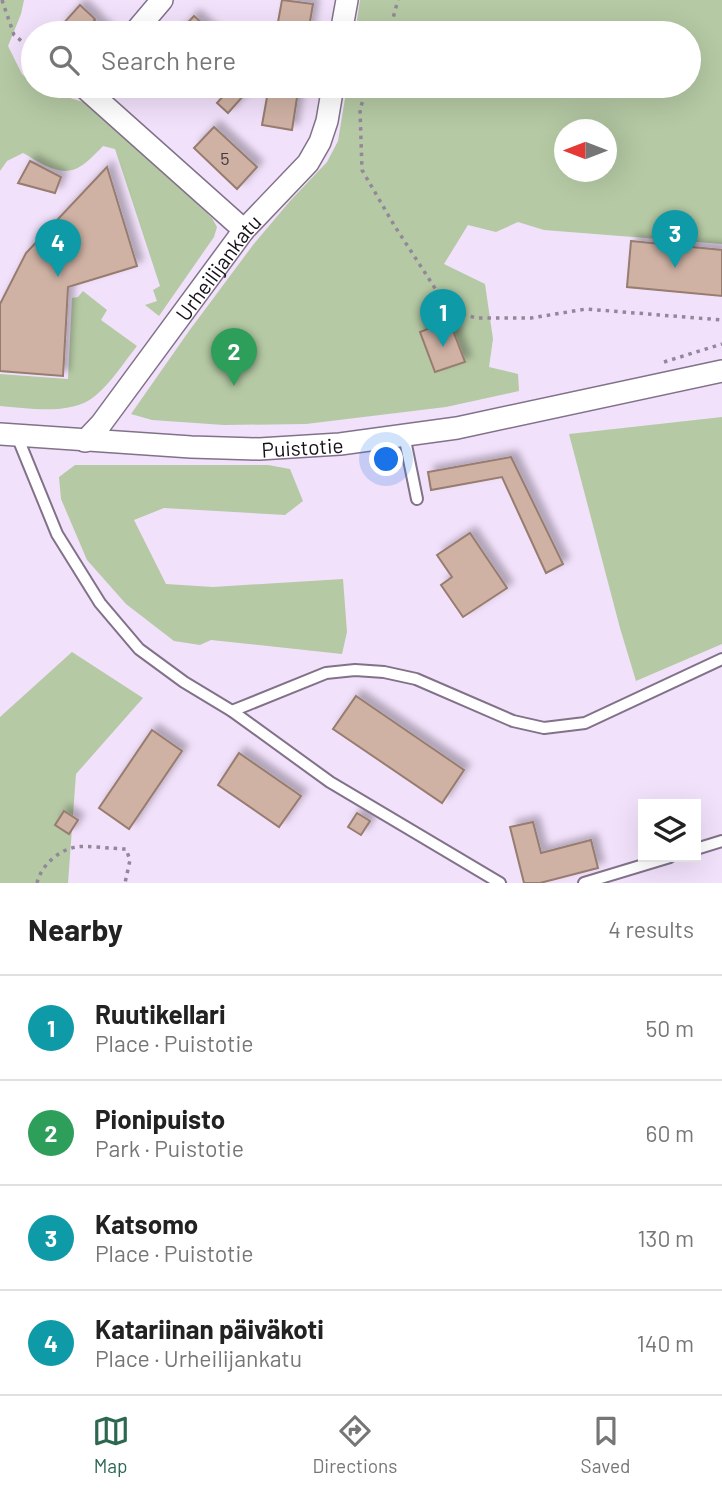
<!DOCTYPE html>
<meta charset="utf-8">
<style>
:root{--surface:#fff;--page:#f6f6f6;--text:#222;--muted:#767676;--line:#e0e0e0;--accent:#2c6750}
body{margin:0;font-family:Barlow,sans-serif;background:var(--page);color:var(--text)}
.controls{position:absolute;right:21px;bottom:21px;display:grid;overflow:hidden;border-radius:0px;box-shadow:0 7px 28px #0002}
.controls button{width:63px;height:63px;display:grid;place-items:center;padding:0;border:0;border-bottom:2px solid var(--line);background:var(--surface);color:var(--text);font:35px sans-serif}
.compass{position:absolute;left:554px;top:119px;width:63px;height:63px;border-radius:50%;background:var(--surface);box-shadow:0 7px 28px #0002;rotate:270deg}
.you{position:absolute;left:387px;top:460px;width:24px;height:24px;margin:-18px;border:5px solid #fff;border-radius:50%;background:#1a73e8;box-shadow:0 0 0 10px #1a73e833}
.badge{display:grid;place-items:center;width:46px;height:46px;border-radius:50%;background:var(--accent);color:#fff;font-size:23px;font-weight:700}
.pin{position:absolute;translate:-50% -58px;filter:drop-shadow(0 2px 4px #0008)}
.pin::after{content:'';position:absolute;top:37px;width:24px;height:21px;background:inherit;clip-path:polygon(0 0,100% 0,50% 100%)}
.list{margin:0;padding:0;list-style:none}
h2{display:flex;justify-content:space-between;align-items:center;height:91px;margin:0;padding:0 28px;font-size:30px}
h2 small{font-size:23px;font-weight:400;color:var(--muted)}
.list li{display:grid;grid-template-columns:46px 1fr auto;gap:21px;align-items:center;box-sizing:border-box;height:105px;padding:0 28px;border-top:2px solid var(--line)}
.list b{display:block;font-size:26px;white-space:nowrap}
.list p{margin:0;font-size:23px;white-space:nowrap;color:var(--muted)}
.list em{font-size:23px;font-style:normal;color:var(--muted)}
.icon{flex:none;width:38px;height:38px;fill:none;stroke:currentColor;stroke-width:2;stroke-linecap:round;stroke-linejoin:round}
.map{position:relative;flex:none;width:722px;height:883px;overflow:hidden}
.search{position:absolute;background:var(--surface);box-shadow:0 7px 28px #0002;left:21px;right:21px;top:21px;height:77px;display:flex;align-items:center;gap:18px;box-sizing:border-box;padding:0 24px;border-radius:38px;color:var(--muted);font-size:26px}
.sheet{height:511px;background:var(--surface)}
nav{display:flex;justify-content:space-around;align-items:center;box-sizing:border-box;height:98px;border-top:2px solid var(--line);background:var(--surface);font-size:19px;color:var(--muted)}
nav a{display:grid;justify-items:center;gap:4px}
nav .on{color:var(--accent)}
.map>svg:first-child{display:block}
.green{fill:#b5c9a4;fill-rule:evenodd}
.building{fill:#cfb2a4;stroke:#977c6f;stroke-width:2;filter:url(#shadow)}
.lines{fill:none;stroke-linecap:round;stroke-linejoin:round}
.service-casing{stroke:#817289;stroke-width:14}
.minor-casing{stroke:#817289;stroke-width:24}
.path{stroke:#938799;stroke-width:3.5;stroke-dasharray:3.5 5;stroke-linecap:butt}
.service{stroke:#fff;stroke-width:10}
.minor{stroke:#fff;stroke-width:21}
.labels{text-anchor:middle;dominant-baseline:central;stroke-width:7;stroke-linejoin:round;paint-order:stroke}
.number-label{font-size:18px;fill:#44383b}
.street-label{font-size:21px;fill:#151018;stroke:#fff}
</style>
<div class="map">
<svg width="722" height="883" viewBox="0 0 722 883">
<defs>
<filter id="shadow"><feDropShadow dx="6" dy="-6" stdDeviation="3.5" flood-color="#0004"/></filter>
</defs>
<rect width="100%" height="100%" fill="#f2e1fb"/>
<!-- green -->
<g class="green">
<path d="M0 0H24L21 14 8 46 22 74 33 84V86L46 95 67 97 83 102 163 172 212 218 217 227 214 237 159 316 145 305 157 301 153 290 160 286 115 149 103 146C96 153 89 161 81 166 62 179 41 163 23 153L7 161 0 171Z"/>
<path d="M360 0H722V244L544 230 518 222 496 232 468 225 444 264 485 284 493 339 489 367 518 374 519 391 446 407 306 424 224 425 152 420 131 414 189 331 253 245 290 201 327 162 338 141 347 86H689V33H355ZM564 130H606V172H564Z"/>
<path d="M83 291 107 310 101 320 137 346C124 362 112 382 95 396 72 416 28 408 0 406V374L68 379 72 298 78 297Z"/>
<path d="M722 417V644L636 681 620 628 569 434Z"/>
<path d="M75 465H268L290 469 303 501 285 515 164 508 134 520 166 584 213 587 343 579 347 632 342 654 211 640 200 645 174 641 126 604 87 560 61 499 59 477Z"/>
<path d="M72 652 143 698 76 774 68 883H0V717Z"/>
</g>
<!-- building -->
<g class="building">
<path d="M282 0 313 4 308 33H276Z"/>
<path d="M80 5 95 19 94 20 109 33H70L61 26Z"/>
<path d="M194 16 213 33H178Z"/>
<path d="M232 86H252L228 113 217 103Z"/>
<path d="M269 86 298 91 292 130 262 125Z"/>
<path d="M214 127 257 167 237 189 194 148Z"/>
<path d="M30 161 61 177 55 193 18 183Z"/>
<path d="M107 167 137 266 68 287 63 376 0 371V304L26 253Z"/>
<path d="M631 241 722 250V296L627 287Z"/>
<path d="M449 320 465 362 435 372 420 332Z"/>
<path d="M511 457 563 564 546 573 502 477 431 490 428 472Z"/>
<path d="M470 533 507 588 463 617 441 585 452 577 437 555Z"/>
<path d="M356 696 464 770 442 803 333 729Z"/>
<path d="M152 730 182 751 129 829 99 808Z"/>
<path d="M239 753 301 796 279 827 218 785Z"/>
<path d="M64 811 78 820 69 834 55 825Z"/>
<path d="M357 813 370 821 361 835 348 827Z"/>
<path d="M533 822 541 853 591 840 598 868 540 883H524L510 827Z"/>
</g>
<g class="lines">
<defs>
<g id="service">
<path d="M404 435 417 499"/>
<path d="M17 436 57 534 100 603 139 649 184 682 232 711 330 782 500 883"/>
<path d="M232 711 326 673 355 670 384 672 416 679 513 721 544 728 585 723 722 659"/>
<path d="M696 849 722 841"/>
<path d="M584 883 670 857"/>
</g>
<g id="minor">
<path d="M134 33 162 0"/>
<path d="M341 33 347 0"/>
<path d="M89 86 86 89 244 230"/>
<path id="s1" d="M0 434 191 447 259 449 340 444 457 428 722 371"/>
<path id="s2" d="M85 441 101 424 244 230 308 163 320 142 327 121 333 86"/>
</g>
</defs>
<!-- service casing -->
<use href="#service" class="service-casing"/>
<!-- minor casing -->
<use href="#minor" class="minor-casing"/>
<!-- path -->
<g class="path">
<path d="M2 0 14 35 33 50"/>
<path d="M389 33 398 0"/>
<path d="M368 86 360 109 362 170 394 225 442 299 453 311 476 318H531L586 309 722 320"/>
<path d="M664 362 722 344"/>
<path d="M37 883C41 866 58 850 76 847 87 845 113 849 126 849L130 860 125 883"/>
</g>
<!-- service -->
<use href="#service" class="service"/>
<!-- minor -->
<use href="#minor" class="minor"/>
</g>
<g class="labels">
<!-- number labels -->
<g class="number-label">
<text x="225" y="158">5</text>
</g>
<!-- street labels -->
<g class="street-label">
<text stroke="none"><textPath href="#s2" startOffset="219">Urheilijankatu</textPath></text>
<text stroke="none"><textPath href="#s1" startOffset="303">Puistotie</textPath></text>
</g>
</g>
</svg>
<div class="controls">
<button><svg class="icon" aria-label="layers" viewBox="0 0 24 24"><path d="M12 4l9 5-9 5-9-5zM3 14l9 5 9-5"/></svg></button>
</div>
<svg class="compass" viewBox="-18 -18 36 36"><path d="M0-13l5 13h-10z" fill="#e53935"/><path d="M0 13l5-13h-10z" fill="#767676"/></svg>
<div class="you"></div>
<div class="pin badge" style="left:443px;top:347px;background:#0f9aa8">1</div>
<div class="pin badge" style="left:234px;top:386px;background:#2e9e5b">2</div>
<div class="pin badge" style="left:675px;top:268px;background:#0f9aa8">3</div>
<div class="pin badge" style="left:58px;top:277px;background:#0f9aa8">4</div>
<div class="search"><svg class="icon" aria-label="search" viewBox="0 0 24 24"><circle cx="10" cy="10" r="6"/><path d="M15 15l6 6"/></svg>Search here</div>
</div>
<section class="sheet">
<h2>Nearby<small>4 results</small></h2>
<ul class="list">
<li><span class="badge" style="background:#0f9aa8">1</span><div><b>Ruutikellari</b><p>Place · Puistotie</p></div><em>50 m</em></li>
<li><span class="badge" style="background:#2e9e5b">2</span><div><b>Pionipuisto</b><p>Park · Puistotie</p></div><em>60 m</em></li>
<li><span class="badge" style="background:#0f9aa8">3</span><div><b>Katsomo</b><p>Place · Puistotie</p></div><em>130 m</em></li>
<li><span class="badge" style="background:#0f9aa8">4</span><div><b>Katariinan päiväkoti</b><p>Place · Urheilijankatu</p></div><em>140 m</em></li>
</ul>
</section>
<nav>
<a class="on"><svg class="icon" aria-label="map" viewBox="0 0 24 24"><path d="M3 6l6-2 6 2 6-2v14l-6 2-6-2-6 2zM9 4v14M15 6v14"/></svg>Map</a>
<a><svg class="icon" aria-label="directions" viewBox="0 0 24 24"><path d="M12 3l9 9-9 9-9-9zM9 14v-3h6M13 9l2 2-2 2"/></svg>Directions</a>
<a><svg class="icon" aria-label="saved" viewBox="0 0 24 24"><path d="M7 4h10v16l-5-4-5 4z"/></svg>Saved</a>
</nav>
